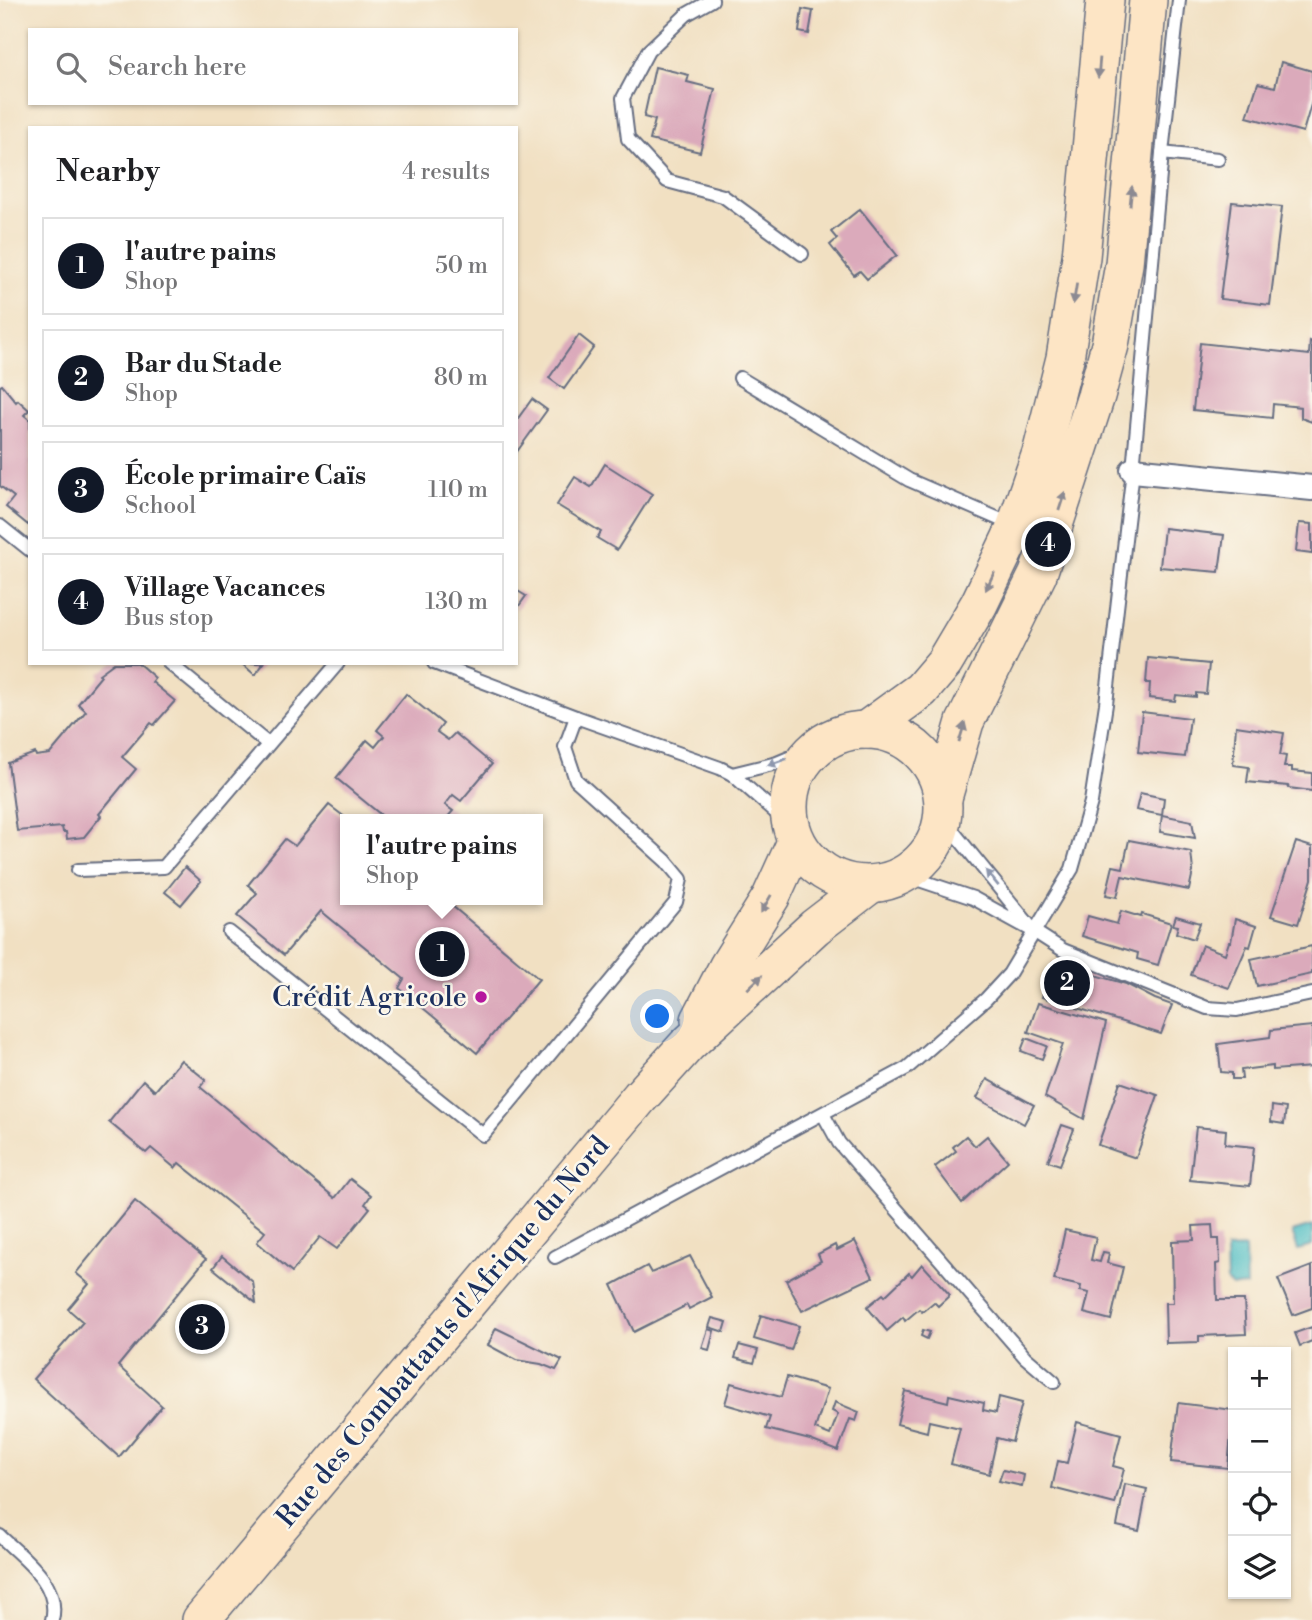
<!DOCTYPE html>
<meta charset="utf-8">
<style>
:root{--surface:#fff;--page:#f2f2f2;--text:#202124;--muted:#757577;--line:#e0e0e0;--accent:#111827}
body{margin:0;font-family:"Libre Bodoni",serif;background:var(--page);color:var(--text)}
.controls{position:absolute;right:21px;bottom:21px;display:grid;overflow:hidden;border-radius:0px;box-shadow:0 2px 5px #0004}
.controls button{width:63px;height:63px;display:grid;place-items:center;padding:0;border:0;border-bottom:2px solid var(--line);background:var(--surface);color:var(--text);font:35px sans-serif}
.you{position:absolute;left:658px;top:1017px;width:24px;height:24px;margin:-18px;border:5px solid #fff;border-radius:50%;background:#1a73e8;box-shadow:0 0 0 10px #1a73e833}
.badge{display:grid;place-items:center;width:46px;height:46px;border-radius:50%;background:var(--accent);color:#fff;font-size:23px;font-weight:700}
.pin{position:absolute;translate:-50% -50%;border:4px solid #fff;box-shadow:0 2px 7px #0006}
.popup{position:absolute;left:340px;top:814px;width:203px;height:91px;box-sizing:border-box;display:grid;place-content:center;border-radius:0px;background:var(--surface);filter:drop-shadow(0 2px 5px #0005);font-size:23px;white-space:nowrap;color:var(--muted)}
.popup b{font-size:26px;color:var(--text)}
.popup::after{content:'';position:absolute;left:50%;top:100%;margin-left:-14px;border:14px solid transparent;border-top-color:var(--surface)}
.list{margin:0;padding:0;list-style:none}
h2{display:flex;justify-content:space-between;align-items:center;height:91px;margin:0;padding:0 28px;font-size:30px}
h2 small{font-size:23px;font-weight:400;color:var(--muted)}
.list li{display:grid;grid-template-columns:46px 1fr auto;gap:21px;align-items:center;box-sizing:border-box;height:98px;margin:0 14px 14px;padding:0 14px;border:2px solid var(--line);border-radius:0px}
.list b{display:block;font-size:26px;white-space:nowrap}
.list p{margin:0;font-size:23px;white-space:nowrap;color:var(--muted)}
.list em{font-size:23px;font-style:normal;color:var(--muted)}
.icon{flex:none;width:38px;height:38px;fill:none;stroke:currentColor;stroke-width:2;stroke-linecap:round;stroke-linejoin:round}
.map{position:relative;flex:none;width:1312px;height:1620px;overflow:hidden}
.search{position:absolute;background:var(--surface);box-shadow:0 2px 5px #0004;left:28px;top:28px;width:490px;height:77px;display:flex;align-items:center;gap:18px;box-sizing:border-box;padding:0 24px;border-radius:0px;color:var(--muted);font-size:26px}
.panel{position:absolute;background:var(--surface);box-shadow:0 2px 5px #0004;left:28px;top:126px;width:490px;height:539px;border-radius:0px}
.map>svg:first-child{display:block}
.water{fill:#4ebdc3;stroke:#347690;stroke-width:2}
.building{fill:#dbaabb}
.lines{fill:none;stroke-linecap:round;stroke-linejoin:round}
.service-casing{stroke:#666d81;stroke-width:16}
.minor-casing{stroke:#666d81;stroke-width:28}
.secondary-casing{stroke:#666d81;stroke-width:40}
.service{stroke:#fff;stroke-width:12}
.minor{stroke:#fff;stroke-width:24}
.secondary{stroke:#fde5c5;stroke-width:37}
.oneway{fill:#8c8a92}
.oneway2{fill:#8d97ae}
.poi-dot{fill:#b5179e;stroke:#fbf7ec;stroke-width:2.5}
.labels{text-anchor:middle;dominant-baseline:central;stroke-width:5;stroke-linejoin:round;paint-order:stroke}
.poi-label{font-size:28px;fill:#1b2f5e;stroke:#fbf7ec;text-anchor:end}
.street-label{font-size:28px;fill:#1b2f5e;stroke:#fbf7ec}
</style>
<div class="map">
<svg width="1312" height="1620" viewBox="0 0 1312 1620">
<rect width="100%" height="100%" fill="#fbf7ec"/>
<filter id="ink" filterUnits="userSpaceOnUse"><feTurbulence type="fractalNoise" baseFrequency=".0143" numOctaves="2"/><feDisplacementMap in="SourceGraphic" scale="14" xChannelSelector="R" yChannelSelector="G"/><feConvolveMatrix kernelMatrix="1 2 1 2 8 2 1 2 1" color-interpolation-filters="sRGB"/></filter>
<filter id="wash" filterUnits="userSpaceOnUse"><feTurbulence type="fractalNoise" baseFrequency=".00686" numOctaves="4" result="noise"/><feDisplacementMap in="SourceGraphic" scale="28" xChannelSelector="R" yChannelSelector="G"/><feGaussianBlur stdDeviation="1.57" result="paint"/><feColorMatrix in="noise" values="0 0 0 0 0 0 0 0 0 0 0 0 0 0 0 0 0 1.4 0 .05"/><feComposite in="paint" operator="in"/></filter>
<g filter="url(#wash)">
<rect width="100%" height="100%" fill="#f1e0c2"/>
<!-- water -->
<g class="water">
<path d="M1312 1226V1246L1298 1250 1292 1232Z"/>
<path d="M1245 1248 1246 1286 1232 1287 1227 1282 1226 1249Z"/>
</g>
<g id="blocks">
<!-- building -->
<g class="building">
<path d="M802 9 813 11 809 34 799 32Z"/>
<path d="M1281 62 1312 71V101L1303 132 1247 117 1258 83 1275 87Z"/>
<path d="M655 67 689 75 687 82 715 89 700 152 650 140 655 120 644 117Z"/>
<path d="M1232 202 1282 207 1270 305 1220 299Z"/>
<path d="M860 209 897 255 867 279 860 271 854 275 830 245 837 239 831 232Z"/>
<path d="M579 335 594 347 564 389 549 378Z"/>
<path d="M1310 341 1312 342V422L1301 418V407L1273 404 1272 418 1193 410 1200 343 1309 355Z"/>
<path d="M2 385 16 402 18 400 29 410 24 415 30 420V522L28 525 6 507 14 497 0 486V386Z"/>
<path d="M532 399 547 410 516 453V421Z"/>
<path d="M605 464 652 494 617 550 597 538 601 532 557 505 575 477 591 487Z"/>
<path d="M1299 523 1312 524V554L1296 552Z"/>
<path d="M1164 528 1224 535 1219 572 1160 567Z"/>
<path d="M516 590 526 596 516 610Z"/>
<path d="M1148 658 1209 664 1206 694 1196 693V697L1176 695 1175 701 1149 698 1150 683H1146Z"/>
<path d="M114 663H138L155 678 152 682 175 701 154 725 151 723 122 757 136 769 99 814 101 816 84 837 67 839 66 832H63L62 827 17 831 8 763 35 753 36 756 50 754 86 711 78 704 101 676 99 674Z"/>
<path d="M241 663H264L255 675Z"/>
<path d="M406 694 443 724 437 732 448 740 455 733 492 764 461 801 453 795 445 805 453 811 446 819H386L336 778 367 740 375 747 384 736 377 730Z"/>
<path d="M1142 712 1190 718 1185 757 1138 752Z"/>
<path d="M1236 726 1284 733 1280 755 1286 756 1284 767H1292V771L1312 773V791L1289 788 1288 786 1247 782 1249 767 1233 765Z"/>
<path d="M1140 793 1164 798 1162 815 1192 821 1195 838 1160 832 1162 815 1136 810Z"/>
<path d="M329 805 346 818V900H445L539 979 477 1053 399 988 404 979 321 911 284 955 237 916 257 893 248 885 285 839 295 846Z"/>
<path d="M1129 840 1191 852 1193 871 1189 890 1122 876 1117 897 1106 895 1113 866 1123 868Z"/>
<path d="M1296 842 1312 847V879L1298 924 1271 916Z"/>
<path d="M185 867 201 881 181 905 165 892Z"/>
<path d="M1121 911 1141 917 1142 914 1171 923 1158 965 1137 959 1138 953 1082 936 1088 916 1117 924Z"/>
<path d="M1176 916 1200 923 1194 939 1176 933 1178 926 1173 925Z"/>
<path d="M1235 919 1256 926 1250 947 1247 946 1229 988 1191 975 1202 945 1225 954 1229 942H1231Z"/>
<path d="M1312 946V974L1257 986 1251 959Z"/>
<path d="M1053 963 1126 984 1155 999 1172 1005 1161 1034 1042 997Z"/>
<path d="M1038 1003 1106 1023 1084 1119 1045 1097 1063 1044 1028 1032Z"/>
<path d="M1312 1026V1067L1273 1070V1066L1241 1070 1242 1079H1232V1073L1221 1072 1218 1044 1270 1037 1271 1030Z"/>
<path d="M1026 1038 1047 1046 1042 1059 1021 1051Z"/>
<path d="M181 1060 206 1080 200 1087 335 1198 350 1179 371 1195 365 1204 370 1208 337 1249 320 1237 292 1272 257 1242 265 1232 179 1163 175 1168 151 1148 146 1153 109 1122 143 1080 155 1091Z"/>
<path d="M987 1079 1034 1105 1024 1124 977 1098Z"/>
<path d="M1120 1082 1158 1095 1136 1158 1098 1145Z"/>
<path d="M1272 1106 1286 1108 1284 1124 1271 1122Z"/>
<path d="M1062 1125 1074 1129 1060 1165 1048 1161Z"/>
<path d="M1196 1127 1226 1130 1225 1144 1254 1147 1250 1186 1190 1180Z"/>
<path d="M966 1136 975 1146 987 1136 1008 1161 962 1203 935 1167 956 1151 953 1147Z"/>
<path d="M135 1201 206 1259 118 1366 162 1406 119 1457 33 1379 83 1322 68 1309 89 1284 76 1273Z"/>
<path d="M1212 1225 1213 1239H1219L1220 1263 1216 1264 1217 1300H1244L1246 1334 1199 1336V1342L1166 1343 1165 1303H1173L1172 1241 1194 1240 1193 1226Z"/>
<path d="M1065 1230 1096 1237 1091 1260 1100 1262 1103 1252 1109 1253 1107 1263 1123 1267 1111 1320 1084 1313 1089 1293 1080 1291 1081 1286 1054 1280Z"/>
<path d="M855 1241 873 1277 802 1311 786 1280 821 1261 818 1254 835 1245 837 1250Z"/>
<path d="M222 1256 253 1282 256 1303 213 1268Z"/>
<path d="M690 1256 712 1297 689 1309 687 1305 634 1332 612 1285 647 1266 651 1273Z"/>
<path d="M922 1264 950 1295 938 1306 934 1302 922 1312 919 1309 905 1321 903 1317 887 1331 867 1307 883 1294 885 1296 909 1273 912 1276Z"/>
<path d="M1312 1266V1308L1293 1315 1278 1279Z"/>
<path d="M761 1315 799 1326 791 1350 754 1339Z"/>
<path d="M712 1318 727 1322 724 1332 709 1327Z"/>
<path d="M1312 1327V1341L1300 1346 1295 1333Z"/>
<path d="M496 1328 562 1360 556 1370 541 1364 516 1360 488 1345Z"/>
<path d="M708 1329 714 1331 709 1350 702 1348Z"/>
<path d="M923 1330 930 1332 927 1339 921 1336Z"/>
<path d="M739 1345 758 1350 754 1363 735 1358Z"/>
<path d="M787 1377 828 1389 815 1429 830 1435 838 1414 832 1411 835 1402 859 1412 856 1421 850 1419 838 1451 810 1440 766 1429 770 1417 725 1404 731 1383 781 1397Z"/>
<path d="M905 1391 948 1402 949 1395 984 1403 983 1410 996 1413 999 1397 1022 1403 1012 1442 997 1438 989 1474 951 1464 960 1428 929 1421 927 1432 897 1424Z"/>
<path d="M1178 1403 1233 1410 1228 1468 1171 1462Z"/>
<path d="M1077 1422 1121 1434 1113 1466 1124 1469 1115 1504 1052 1488 1058 1461 1067 1463Z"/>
<path d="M1003 1470 1024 1475 1022 1486 999 1481Z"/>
<path d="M1125 1484 1147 1489 1139 1531 1117 1526Z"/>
</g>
</g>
</g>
<g filter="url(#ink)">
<use href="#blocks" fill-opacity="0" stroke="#666d81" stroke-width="2"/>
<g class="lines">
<defs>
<g id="service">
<path d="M712 0 687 14 648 51 623 98 628 139 667 181 723 196 802 254"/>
<path d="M1162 153 1218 159"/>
<path d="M740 378 909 480 1006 522 1012 528"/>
<path d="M0 526 30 550"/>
<path d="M169 663 268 744"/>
<path d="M434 663 576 717 720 768 732 774 792 827"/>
<path d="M732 774 777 763 820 745"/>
<path d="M943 819 1030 926"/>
<path d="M78 870 164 867 338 663"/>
<path d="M904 875 973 898 1035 932 1063 950 1207 1008 1237 1010 1312 994"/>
<path d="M229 932 483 1135 676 902 681 879 666 861 576 780 565 747 576 717"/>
<path d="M823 1114 839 1143 1025 1357 1054 1382"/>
<path d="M555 1257 907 1068 986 999 1009 974 1072 869 1091 802 1106 704 1133 470 1162 153 1179 0"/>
<path d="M0 1536C23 1558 61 1584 52 1620"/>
</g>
<path id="minor" d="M1133 470 1312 488"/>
<g id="secondary">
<circle cx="866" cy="807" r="77"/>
<path d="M866 730 921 690 944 663 979 604 1014 531 1042 450 1065 358 1081 257 1105 0"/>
<path d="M943 798 965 722 1038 574 1096 396 1110 345 1124 264 1148 0"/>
<path d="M700 1020 728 966 771 897 796 842"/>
<path d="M201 1620 640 1097 687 1045 815 927 867 887"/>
</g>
</defs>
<!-- service casing -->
<use href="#service" class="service-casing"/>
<!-- minor casing -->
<use href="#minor" class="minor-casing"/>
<!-- secondary casing -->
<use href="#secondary" class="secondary-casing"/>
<!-- service -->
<use href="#service" class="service"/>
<!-- minor -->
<use href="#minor" class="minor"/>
<!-- secondary -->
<use href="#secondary" class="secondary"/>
</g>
<!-- one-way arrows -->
<defs><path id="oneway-solid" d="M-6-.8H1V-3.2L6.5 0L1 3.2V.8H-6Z" transform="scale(1.75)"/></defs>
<g class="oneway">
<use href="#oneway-solid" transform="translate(1099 68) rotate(95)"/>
<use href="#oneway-solid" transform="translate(1131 196) rotate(-84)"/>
<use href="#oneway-solid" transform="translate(1075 294) rotate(99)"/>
<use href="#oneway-solid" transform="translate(1062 501) rotate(-72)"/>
<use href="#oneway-solid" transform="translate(990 581) rotate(115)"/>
<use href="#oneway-solid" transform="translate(962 732) rotate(-73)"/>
<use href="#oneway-solid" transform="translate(766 904) rotate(120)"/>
<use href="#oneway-solid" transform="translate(755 982) rotate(-43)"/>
</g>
<g class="oneway2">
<use href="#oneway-solid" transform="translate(777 762) rotate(161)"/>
<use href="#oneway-solid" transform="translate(992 878) rotate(-129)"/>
</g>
</g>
<!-- markers -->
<circle class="poi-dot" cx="481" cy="997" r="7"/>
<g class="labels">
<!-- poi labels -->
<g class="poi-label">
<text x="467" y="997">Crédit Agricole</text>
</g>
<!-- street labels -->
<g class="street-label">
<text transform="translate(443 1332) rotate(-50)">Rue des Combattants d'Afrique du Nord</text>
</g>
</g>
</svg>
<div class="controls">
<button>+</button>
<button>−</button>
<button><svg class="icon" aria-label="locate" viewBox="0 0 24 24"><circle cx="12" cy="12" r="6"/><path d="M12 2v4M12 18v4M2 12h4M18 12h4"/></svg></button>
<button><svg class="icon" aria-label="layers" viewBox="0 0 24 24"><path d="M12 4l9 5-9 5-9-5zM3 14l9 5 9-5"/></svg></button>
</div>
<div class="you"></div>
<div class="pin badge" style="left:442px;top:954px">1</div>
<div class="popup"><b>l'autre pains</b>Shop</div>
<div class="pin badge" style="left:1067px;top:983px">2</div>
<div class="pin badge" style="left:202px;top:1327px">3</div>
<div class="pin badge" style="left:1048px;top:544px">4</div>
<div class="search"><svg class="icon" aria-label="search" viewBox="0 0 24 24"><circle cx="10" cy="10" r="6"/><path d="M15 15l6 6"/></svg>Search here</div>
<section class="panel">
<h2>Nearby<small>4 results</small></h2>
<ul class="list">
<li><span class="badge">1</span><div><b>l'autre pains</b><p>Shop</p></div><em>50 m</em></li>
<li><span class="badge">2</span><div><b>Bar du Stade</b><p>Shop</p></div><em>80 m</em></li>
<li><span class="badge">3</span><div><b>École primaire Caïs</b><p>School</p></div><em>110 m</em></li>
<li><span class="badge">4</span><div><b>Village Vacances</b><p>Bus stop</p></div><em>130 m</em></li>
</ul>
</section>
</div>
